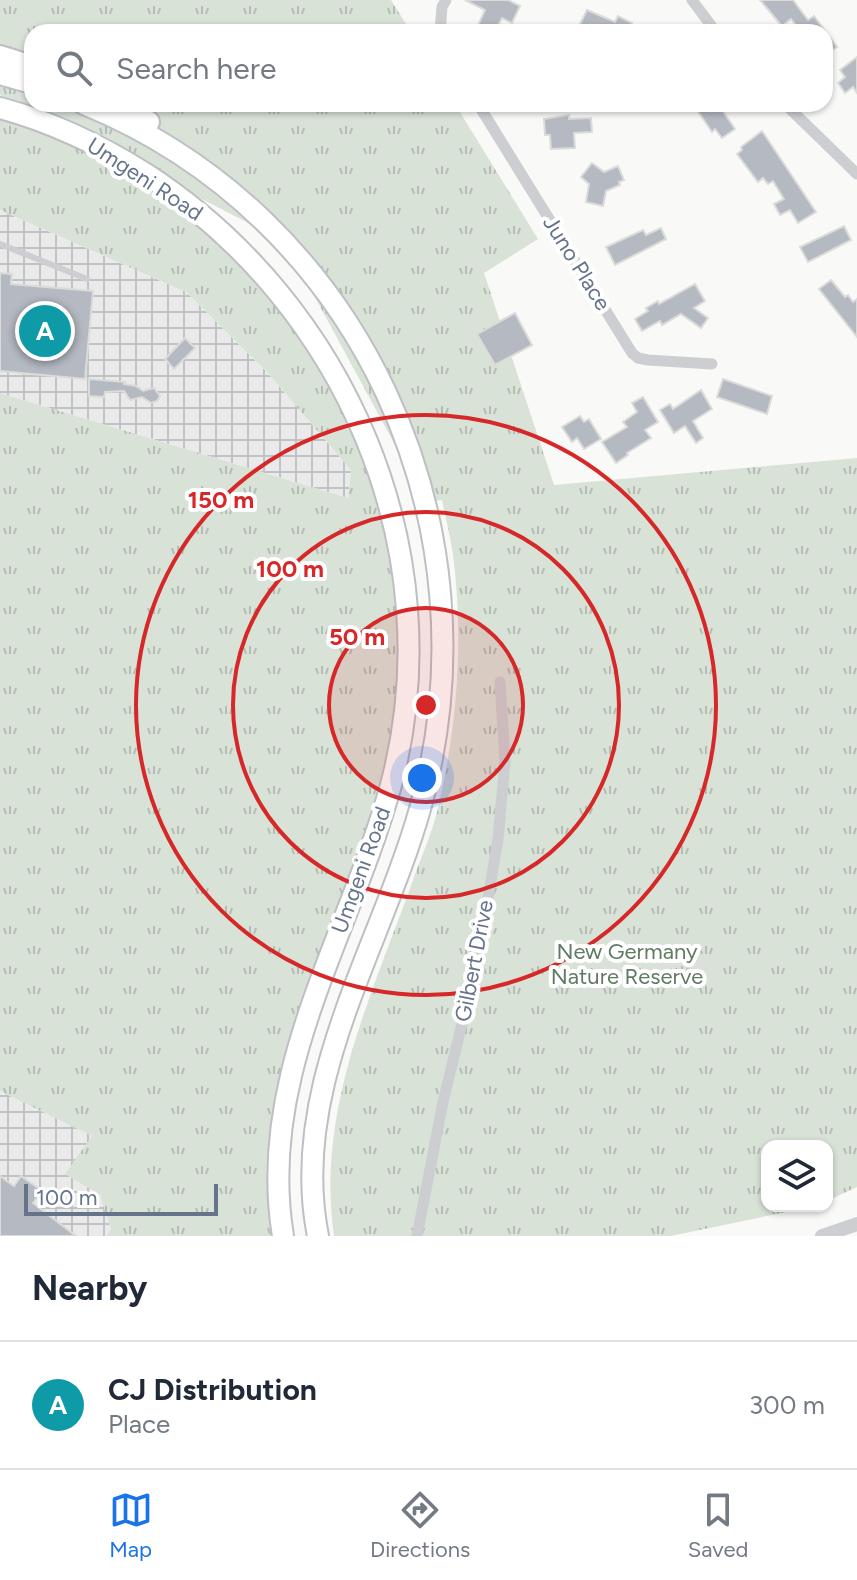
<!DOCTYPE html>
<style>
:root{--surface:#fff;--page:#f6f6f7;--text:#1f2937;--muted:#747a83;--line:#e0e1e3;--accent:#1a73e8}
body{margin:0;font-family:Figtree,sans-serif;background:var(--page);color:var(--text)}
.controls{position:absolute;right:24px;bottom:24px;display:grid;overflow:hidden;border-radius:16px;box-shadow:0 2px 6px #0004}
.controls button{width:72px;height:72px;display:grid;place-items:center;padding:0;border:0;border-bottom:2px solid var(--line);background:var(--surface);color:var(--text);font:40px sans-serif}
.scale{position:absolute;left:24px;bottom:20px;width:194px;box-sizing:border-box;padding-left:8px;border:4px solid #65738b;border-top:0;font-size:22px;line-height:28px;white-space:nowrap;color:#65738b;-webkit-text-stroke:6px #fff;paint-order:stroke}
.you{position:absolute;left:422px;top:778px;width:28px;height:28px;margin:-20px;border:6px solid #fff;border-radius:50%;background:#1a73e8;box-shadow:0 0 0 12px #1a73e833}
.badge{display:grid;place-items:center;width:52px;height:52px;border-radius:50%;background:var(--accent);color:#fff;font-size:26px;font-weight:700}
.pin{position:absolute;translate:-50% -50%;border:4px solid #fff;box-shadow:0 2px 8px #0006}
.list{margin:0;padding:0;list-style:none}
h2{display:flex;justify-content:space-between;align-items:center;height:104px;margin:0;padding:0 32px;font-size:34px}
h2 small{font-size:26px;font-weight:400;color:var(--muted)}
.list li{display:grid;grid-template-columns:52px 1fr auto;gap:24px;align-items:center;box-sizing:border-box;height:128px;padding:0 32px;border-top:2px solid var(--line)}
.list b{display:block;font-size:30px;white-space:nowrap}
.list p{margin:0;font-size:26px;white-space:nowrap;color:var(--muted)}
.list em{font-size:26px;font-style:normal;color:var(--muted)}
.icon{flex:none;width:44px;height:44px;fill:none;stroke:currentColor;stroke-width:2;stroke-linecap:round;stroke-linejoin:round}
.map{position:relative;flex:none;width:857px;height:1236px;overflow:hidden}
.search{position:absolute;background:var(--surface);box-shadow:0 2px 6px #0004;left:24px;right:24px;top:24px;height:88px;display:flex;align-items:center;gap:20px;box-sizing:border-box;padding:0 28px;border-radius:24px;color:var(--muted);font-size:30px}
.sheet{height:232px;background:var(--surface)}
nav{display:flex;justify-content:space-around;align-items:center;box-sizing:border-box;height:112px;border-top:2px solid var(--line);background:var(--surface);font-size:22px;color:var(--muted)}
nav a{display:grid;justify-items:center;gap:4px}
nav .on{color:var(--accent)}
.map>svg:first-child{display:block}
.industrial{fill:url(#industrial-grid)}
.grass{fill:url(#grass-tufts)}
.building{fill:#b4b9c2;stroke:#dbdbd9;stroke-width:2}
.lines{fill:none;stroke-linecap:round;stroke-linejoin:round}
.motorway-casing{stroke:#bdbfc3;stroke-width:24}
.service{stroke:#ccced2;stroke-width:6}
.minor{stroke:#ccced2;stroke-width:11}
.tertiary{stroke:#ccced2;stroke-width:14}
.motorway{stroke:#fff;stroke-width:20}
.ring{fill:none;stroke:#d62828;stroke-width:4}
.labels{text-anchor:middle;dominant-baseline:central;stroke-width:8;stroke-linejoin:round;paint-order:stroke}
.street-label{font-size:22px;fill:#65738b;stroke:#fff}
.park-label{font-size:22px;fill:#617b61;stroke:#fff}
.centre{fill:#d62828;stroke:#fff;stroke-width:4}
.ring-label{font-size:24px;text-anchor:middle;font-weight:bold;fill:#d62828;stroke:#fff;stroke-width:8;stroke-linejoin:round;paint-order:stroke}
</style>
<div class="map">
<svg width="857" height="1236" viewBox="0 0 857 1236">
<defs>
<pattern id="industrial-grid" width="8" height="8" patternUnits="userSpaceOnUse" patternTransform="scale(2)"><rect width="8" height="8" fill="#eaeaea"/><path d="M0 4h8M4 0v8" fill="none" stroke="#c1c2c4"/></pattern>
<pattern id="grass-tufts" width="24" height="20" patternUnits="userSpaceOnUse" patternTransform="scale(2)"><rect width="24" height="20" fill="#d9e2d7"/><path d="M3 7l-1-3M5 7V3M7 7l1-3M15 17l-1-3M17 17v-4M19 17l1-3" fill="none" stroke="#b4bcb4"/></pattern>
</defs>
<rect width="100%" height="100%" fill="#f9f9f7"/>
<!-- industrial -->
<g class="industrial">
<path d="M0 210 186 292 267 372 351 470 348 498 0 393Z"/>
<path d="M0 1091 93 1136 100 1195 111 1229 106 1236H0Z"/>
</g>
<!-- grass -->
<g class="grass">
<path d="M0 0H391L411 32H32V104H455L538 239 484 273 554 485 857 458V1187L827 1201V1146H767V1206H815L671 1236H334C316 1113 370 998 411 886 419 861 431 837 437 812 456 733 463 652 455 572 453 548 447 524 442 500L426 502 285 242 0 95Z"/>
<path d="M0 116 120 162 256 267 343 393 396 553 400 737 296 1041 281 1236H106L111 1229 100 1195 65 1174 92 1136 0 1091V393L348 498 351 470 267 372 186 292 0 210Z"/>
</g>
<!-- building -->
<g class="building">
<path d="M465 0H508L520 6 512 23 502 18 495 32H475L485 10Z"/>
<path d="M760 0H793L808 20 814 16 837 47 825 55V32H801L791 19 782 26Z"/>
<path d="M587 10 615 22 618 16 632 23 629 29 634 32H591L579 26Z"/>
<path d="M857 57V93L853 87 845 93 838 83 845 77 840 70Z"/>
<path d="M693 104H718L735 129 722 138 715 129 712 132Z"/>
<path d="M569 115V119L591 118 592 132 574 133 575 148 551 149 550 135H545L544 119Z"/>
<path d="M762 131 816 212 798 223 790 210 780 215 774 204 784 199 773 181 768 184 763 178 758 182 737 154 742 150 741 147Z"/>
<path d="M592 163 604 172 618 166 624 180 619 182 620 185 606 191 603 206 586 202 589 184 581 177Z"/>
<path d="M844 226 851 240 808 262 800 247Z"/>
<path d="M661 228 666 239 615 265 606 247 643 230 646 235Z"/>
<path d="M0 273 12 274 11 284 93 291 85 379 0 371Z"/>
<path d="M831 280 845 297 848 295 853 302 857 299V337L819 289Z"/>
<path d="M695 284 705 301 694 308 708 318 701 328 681 314 662 325 660 321 642 331 635 319 648 311 646 308 658 301 659 304Z"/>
<path d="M515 313 532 345 495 365 477 334Z"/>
<path d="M185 338 195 348 174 369 165 359Z"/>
<path d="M89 379 125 382 124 384 136 386 143 391 154 388 160 396 157 401 151 403 142 397 130 400 124 391 105 392 104 397 89 396Z"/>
<path d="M723 379 772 396 767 414 717 397Z"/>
<path d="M701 390 712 409 693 421 703 438 696 443 685 426 674 433 660 410 670 404 673 409Z"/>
<path d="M643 397 658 422 645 430 651 438 627 453 628 455 616 463 602 442 627 427 623 422 637 412 632 403Z"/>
<path d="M580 416 584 422 589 419 601 439 584 449 577 438 572 442 562 427Z"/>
<path d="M0 1176 14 1186 21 1176 42 1191 33 1203 76 1236H0Z"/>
</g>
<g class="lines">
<defs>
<g id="motorway">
<path d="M0 56 32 66"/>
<path d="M0 74 32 83"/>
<path d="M84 104C361 217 500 525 420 809 381 947 288 1087 318 1236"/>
<path d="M118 104 149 122"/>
<path d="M0 108C52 122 100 145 146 174 346 304 453 551 391 785 350 935 256 1074 283 1236"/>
</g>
</defs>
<!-- motorway casing -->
<use href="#motorway" class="motorway-casing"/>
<!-- service -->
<path class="service" d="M0 244 87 279"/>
<!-- minor -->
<g class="minor">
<path d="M692 0 716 32"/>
<path d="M440 32 442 7 446 0"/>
<path d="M478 104 632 353 638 358 648 360 712 364"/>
<path d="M785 104 857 174"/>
<path d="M417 1236 443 1102 478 958 498 839 505 762 500 682"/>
</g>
<!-- tertiary -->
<path class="tertiary" d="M822 1236 857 1224"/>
<!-- motorway -->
<use href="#motorway" class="motorway"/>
</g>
<!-- distance rings -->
<circle cx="426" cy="705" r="97" fill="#d62828" fill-opacity=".12"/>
<g class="ring">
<circle cx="426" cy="705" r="97"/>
<circle cx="426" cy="705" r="193"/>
<circle cx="426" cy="705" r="290"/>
</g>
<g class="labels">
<!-- street labels -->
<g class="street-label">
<text transform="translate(145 179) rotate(33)">Umgeni Road</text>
<text transform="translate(577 263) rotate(58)">Juno Place</text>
<text transform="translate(361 870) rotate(-70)">Umgeni Road</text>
<text transform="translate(474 961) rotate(-79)">Gilbert Drive</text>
</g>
<!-- park labels -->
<g class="park-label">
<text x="627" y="951">New Germany<tspan x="627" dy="25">Nature Reserve</tspan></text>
</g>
</g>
<circle cx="426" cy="705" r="12" class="centre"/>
<g class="ring-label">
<text x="221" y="508">150 m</text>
<text x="290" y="577">100 m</text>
<text x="357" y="645">50 m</text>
</g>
</svg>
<div class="controls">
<button><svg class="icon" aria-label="layers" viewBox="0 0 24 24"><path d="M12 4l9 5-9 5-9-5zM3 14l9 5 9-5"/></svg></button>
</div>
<div class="scale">100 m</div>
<div class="you"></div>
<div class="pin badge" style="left:45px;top:331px;background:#0f9aa8">A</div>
<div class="search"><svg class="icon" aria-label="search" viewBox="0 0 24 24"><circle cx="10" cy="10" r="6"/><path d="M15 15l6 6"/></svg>Search here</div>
</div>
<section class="sheet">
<h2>Nearby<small></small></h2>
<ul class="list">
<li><span class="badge" style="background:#0f9aa8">A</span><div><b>CJ Distribution</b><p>Place</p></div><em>300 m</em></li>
</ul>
</section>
<nav>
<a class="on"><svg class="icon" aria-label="map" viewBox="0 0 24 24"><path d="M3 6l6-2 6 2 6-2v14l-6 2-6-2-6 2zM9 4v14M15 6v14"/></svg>Map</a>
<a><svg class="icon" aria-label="directions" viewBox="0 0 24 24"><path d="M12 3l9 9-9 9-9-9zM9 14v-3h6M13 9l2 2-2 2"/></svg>Directions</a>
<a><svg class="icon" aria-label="saved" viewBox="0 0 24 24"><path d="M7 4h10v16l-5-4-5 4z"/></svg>Saved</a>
</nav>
